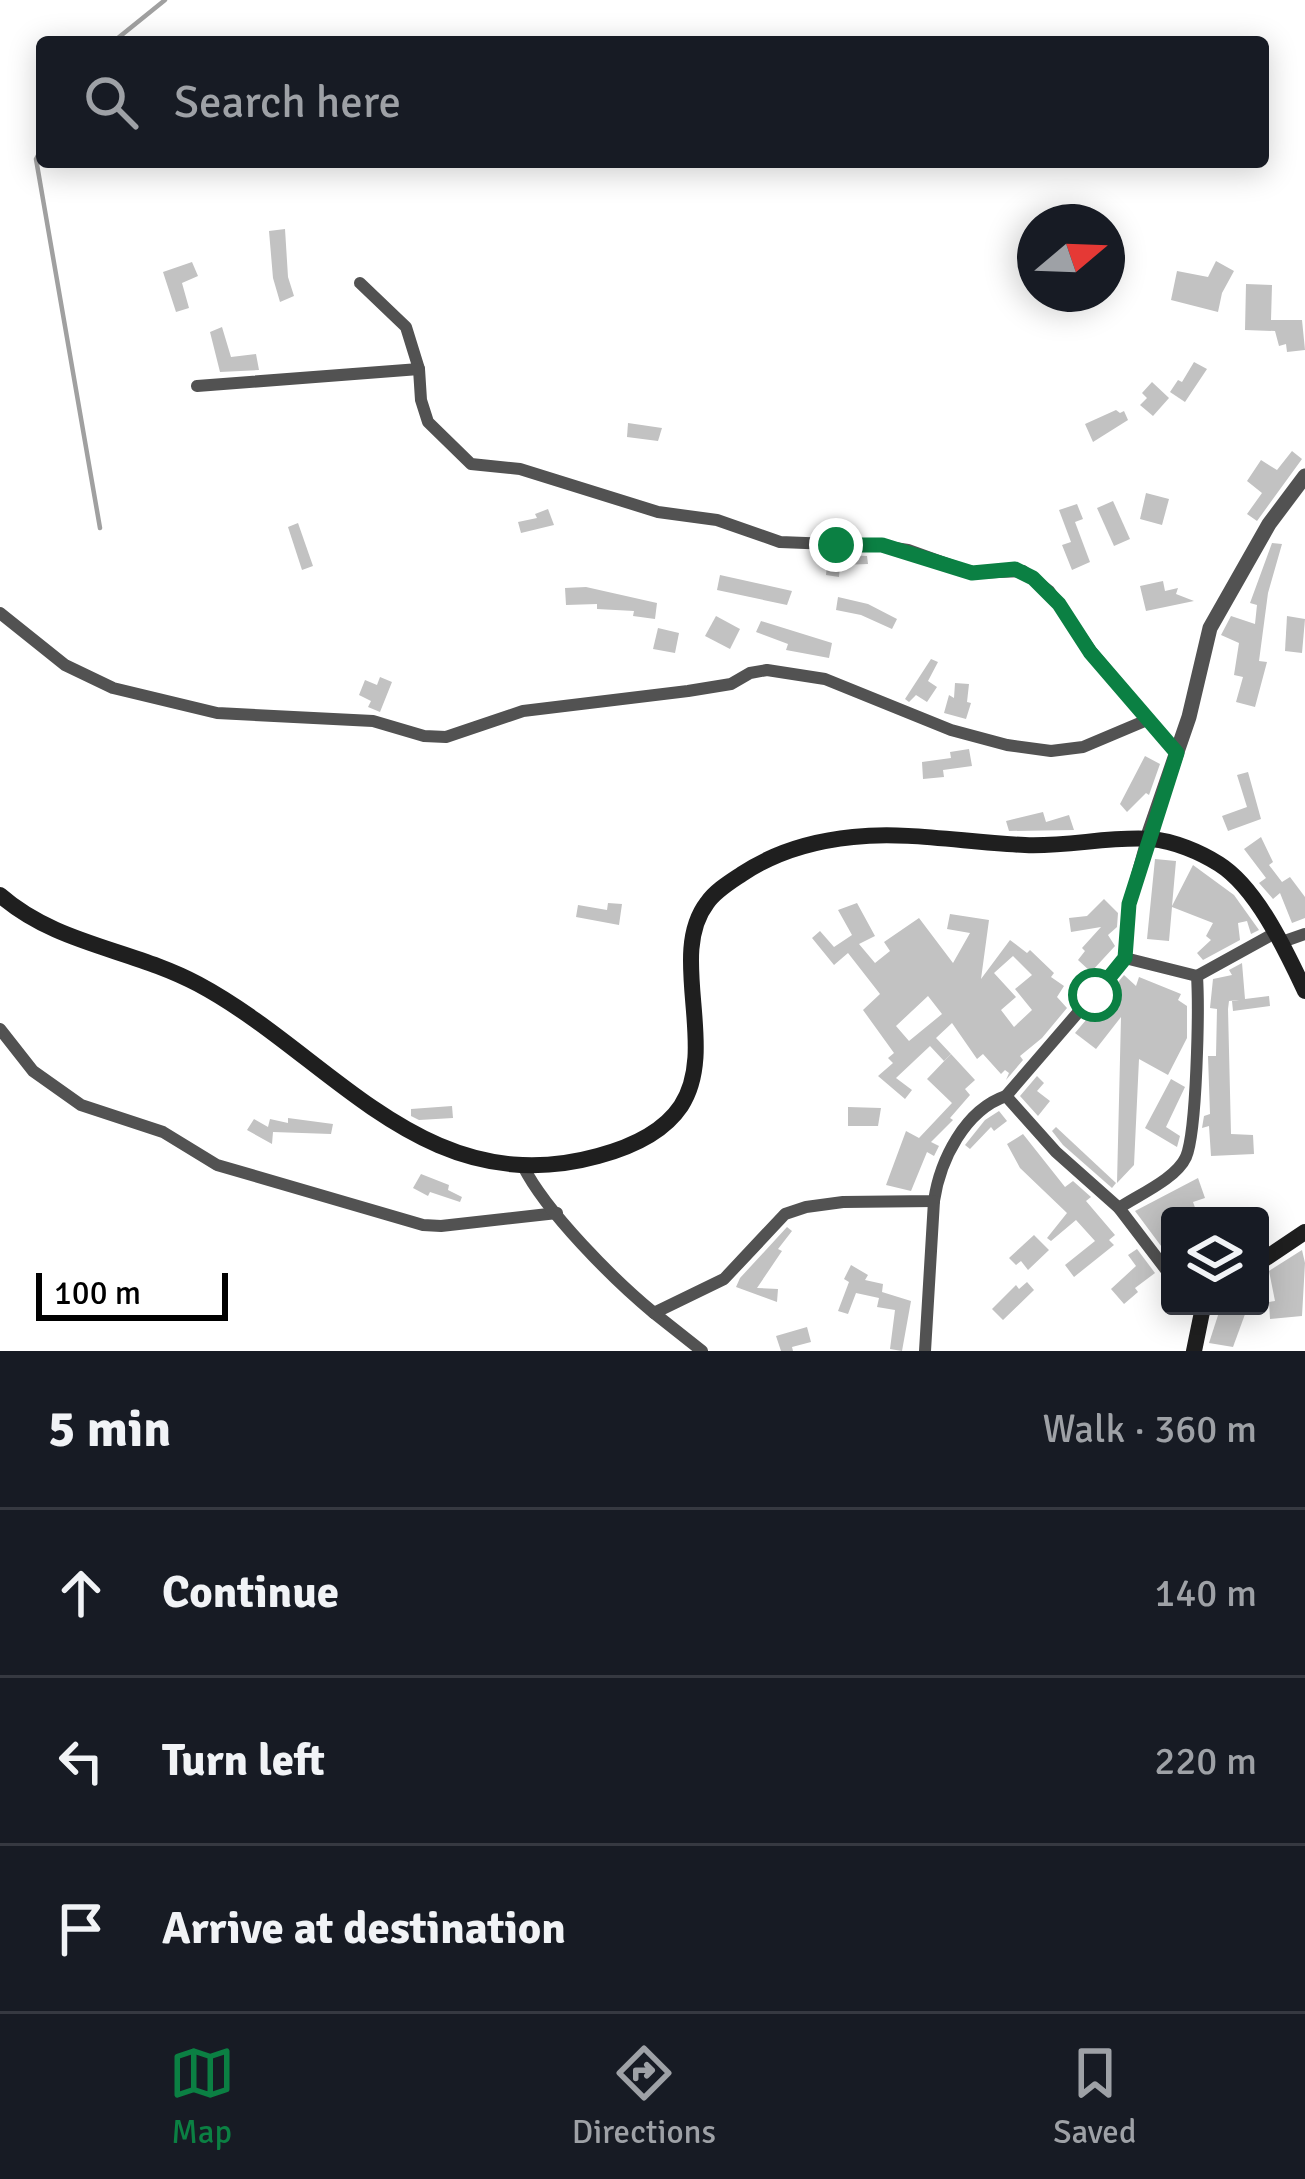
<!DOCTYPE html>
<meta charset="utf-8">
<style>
:root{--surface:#171b24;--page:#20242c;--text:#f1f3f6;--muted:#9ea1a6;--line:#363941;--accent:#0b8043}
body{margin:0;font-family:Signika,sans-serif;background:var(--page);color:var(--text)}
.controls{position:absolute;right:36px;bottom:36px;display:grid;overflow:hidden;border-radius:12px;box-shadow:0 6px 30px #0003}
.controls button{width:108px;height:108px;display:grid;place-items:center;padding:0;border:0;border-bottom:3px solid var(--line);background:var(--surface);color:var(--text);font:60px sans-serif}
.compass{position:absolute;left:1017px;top:204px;width:108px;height:108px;border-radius:50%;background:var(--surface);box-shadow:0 6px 30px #0003;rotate:71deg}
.scale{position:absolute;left:36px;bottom:30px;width:192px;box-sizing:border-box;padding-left:12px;border:6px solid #000;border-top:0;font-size:33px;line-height:42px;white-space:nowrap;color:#000;-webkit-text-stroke:9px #fff;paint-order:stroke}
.stop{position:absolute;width:36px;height:36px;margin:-27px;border:9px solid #0b8043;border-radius:50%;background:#fff}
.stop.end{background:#0b8043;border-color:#fff;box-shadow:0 3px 12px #0008}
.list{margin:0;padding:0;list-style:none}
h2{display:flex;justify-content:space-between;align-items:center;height:156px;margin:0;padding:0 48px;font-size:51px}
h2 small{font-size:39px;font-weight:400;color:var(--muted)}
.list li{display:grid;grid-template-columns:78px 1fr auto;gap:36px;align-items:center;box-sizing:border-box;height:168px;padding:0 48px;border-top:3px solid var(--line)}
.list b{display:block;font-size:45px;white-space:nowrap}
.list em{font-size:39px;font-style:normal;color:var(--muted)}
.icon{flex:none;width:66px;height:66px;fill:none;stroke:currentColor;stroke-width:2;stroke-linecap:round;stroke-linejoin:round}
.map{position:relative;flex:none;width:1305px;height:1351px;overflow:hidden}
.search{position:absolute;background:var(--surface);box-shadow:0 6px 30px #0003;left:36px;right:36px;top:36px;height:132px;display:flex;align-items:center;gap:30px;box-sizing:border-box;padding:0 42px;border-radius:12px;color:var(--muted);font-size:45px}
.sheet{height:660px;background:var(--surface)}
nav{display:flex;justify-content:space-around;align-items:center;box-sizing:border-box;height:168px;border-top:3px solid var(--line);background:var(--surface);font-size:33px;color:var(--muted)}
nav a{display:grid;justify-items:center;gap:6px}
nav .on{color:var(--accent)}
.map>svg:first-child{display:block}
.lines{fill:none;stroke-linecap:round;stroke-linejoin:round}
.stream{stroke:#a0a0a0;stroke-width:4.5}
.building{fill:#c2c2c2;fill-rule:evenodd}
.minor{stroke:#525252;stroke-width:12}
.tertiary{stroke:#525252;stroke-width:15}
.secondary{stroke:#1f1f1f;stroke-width:16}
.route{stroke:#0b8043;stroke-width:15}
</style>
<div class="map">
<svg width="1305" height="1351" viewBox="0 0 1305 1351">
<rect width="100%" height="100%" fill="#fff"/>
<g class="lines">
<!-- stream -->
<g class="stream">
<path d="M113 42 165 0"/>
<path d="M42 148 36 159 100 528"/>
</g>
</g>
<!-- building -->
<g class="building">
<path d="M285 229 288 277 294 296 280 302 273 278 269 231Z"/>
<path d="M1216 261 1234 271 1222 293 1218 312 1171 300 1177 271 1208 277Z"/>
<path d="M192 262 198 276 182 283 189 308 176 312 163 272Z"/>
<path d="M1246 284 1272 285 1271 320H1302L1305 350 1287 352 1286 344 1279 346 1275 331 1245 330Z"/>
<path d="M222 327 231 357 256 354 259 370 220 372 210 332Z"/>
<path d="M1194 362 1207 369 1185 402 1170 392 1178 380 1182 382Z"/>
<path d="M1152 382 1169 398 1153 416 1140 405 1147 398 1142 393Z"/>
<path d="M1116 410 1120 413 1124 411 1128 420 1093 442 1085 424Z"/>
<path d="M628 423 662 428 658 441 627 437Z"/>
<path d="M1292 451 1302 459 1257 521 1247 514 1262 493 1247 481 1261 460 1277 470Z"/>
<path d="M1146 493 1169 499 1162 525 1140 519Z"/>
<path d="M1113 501 1130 539 1114 546 1097 508Z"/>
<path d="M1077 504 1083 519 1075 522 1090 562 1072 570 1062 545 1071 542 1059 510Z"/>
<path d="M548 509 554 525 521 533 518 522 537 518 535 514Z"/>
<path d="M298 523 313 566 302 570 288 527Z"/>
<path d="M1272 543 1282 544 1268 593 1259 661 1267 662 1255 707 1236 702 1243 677 1234 675 1239 643 1221 635 1231 616 1255 624 1257 605 1250 603Z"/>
<path d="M828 554 867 556 868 564 840 565 839 577 826 575Z"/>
<path d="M720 575 792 591 787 605 717 590Z"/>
<path d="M1163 581 1165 591 1178 588 1176 594 1194 601 1146 611 1140 586Z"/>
<path d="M586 587 657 603 655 619 633 616 634 611 597 609V604L566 605 565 588Z"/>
<path d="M838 597 868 604 897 619 892 629 861 615 836 610Z"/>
<path d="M716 616 740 629 730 649 705 636Z"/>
<path d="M1287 616 1305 619 1302 653 1285 651Z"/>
<path d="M761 621 832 643 829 658 786 650 788 644 756 632Z"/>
<path d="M658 628 679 633 675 653 653 649Z"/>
<path d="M931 659 938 662 928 681 937 687 927 702 916 695 909 702 905 699Z"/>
<path d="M380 677 392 682 380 712 368 707 371 701 359 695 365 680 377 685Z"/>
<path d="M955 683 969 684 967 702 971 703 966 719 944 713 949 695 954 698Z"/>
<path d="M969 749 972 766 943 770 944 777 923 779 922 762 951 758 950 752Z"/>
<path d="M1145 756 1160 764 1149 795 1146 793 1127 812 1120 804Z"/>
<path d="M1248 772 1261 819 1228 831 1222 816 1247 807 1237 775Z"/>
<path d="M1043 812 1046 822 1069 815 1074 830 1009 831 1006 821Z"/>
<path d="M1261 837 1273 862 1269 865 1282 882 1290 877 1305 897V918L1292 923 1280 893 1273 899 1259 883 1266 878 1244 849Z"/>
<path d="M1155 859 1176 861 1172 906 1193 865 1234 895 1259 930 1251 934 1247 921 1238 923 1240 940 1203 960 1197 953 1211 940 1206 936 1213 923 1172 907 1169 941 1147 939Z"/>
<path d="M1104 899 1118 913 1117 927 1108 935 1115 946 1091 972 1078 960 1085 951 1082 948 1101 927 1071 932 1069 918 1087 916Z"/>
<path d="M608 903 622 904 619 925 576 917 578 905 607 910Z"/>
<path d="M857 903 875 936 859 944 875 963 890 951 884 942 919 918 953 963 970 933 947 929 950 914 989 920 981 979 1010 940 1027 953 1030 950 1054 973 1051 977 1064 986 1057 997 1067 1008 1042 1038 1020 1056 1023 1060 1006 1080 1009 1073 1005 1070 1001 1074 983 1054 977 1059 952 1023 936 1038 951 1054 944 1061 930 1046 896 1078 912 1090 905 1099 878 1076 893 1063 888 1058 894 1053 863 1010 880 994 848 953 834 965 812 938 820 931 834 947 852 935 838 910ZM1013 956 1032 975 1015 989 1032 1010 1014 1027 1001 1010 1016 997 994 973ZM928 996 942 1014 909 1041 896 1026Z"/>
<path d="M1242 963 1245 999 1269 996 1270 1006 1233 1011 1232 1001 1239 1000 1229 1001 1228 1009 1231 1134 1253 1135 1254 1154 1211 1156 1209 1126 1202 1128 1204 1116 1210 1114 1208 1056H1216L1217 1009 1210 1008 1213 979 1232 975 1229 970Z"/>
<path d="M1124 975 1136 986 1139 977 1181 994 1178 1000 1187 1006V1038L1168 1075 1139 1059 1134 1165 1117 1183 1121 1017 1096 1049 1075 1033Z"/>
<path d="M951 1054 975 1080 965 1089 970 1095 950 1118 953 1120 931 1142 939 1146 934 1156 927 1152 911 1191 886 1185 906 1131 919 1138 952 1103 927 1079Z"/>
<path d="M1037 1076 1044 1083 1037 1091 1050 1101 1038 1116 1020 1096Z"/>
<path d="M1171 1079 1185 1087 1166 1127 1180 1136 1177 1147 1145 1128Z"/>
<path d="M452 1106 453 1118 419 1120 411 1116V1109Z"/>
<path d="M848 1107 881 1108 878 1126H848Z"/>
<path d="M999 1111 1007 1121 994 1131 991 1127 970 1149 965 1145 985 1120Z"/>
<path d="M288 1118 333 1124 331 1134 273 1132 272 1144 247 1130 254 1119 268 1127 270 1119 288 1123Z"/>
<path d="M1056 1127 1116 1183 1112 1188 1063 1145 1052 1131Z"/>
<path d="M1023 1134 1065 1187 1073 1181 1091 1197 1086 1201 1115 1235 1109 1240 1114 1245 1074 1277 1065 1265 1095 1241 1076 1220 1051 1241 1047 1238 1067 1213 1020 1168 1007 1144Z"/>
<path d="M421 1174 449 1185 448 1190 462 1197 460 1202 430 1192 428 1196 413 1188Z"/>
<path d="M1198 1178 1205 1198 1193 1202 1198 1216H1170V1258L1135 1211Z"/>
<path d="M787 1227 792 1231 778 1249 782 1251 757 1288 778 1289 777 1302 736 1287 740 1278Z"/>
<path d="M1034 1235 1049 1250 1028 1270 1021 1261 1016 1265 1009 1258Z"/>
<path d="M1137 1249 1155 1273 1135 1288 1138 1292 1124 1304 1111 1289 1136 1266 1128 1255Z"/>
<path d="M1302 1250 1305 1263 1302 1316 1270 1319 1269 1302 1275 1301 1269 1271Z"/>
<path d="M851 1265 868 1275 865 1280 883 1284 882 1292 911 1301 902 1351 890 1349 895 1310 877 1307 879 1298 856 1293 848 1314 838 1311 849 1282 844 1279Z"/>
<path d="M1027 1282 1034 1290 1003 1320 992 1309 1016 1285 1019 1289Z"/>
<path d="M1221 1306H1248L1233 1347 1209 1343Z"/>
<path d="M807 1327 811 1342 792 1347 793 1351H781L776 1336Z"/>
</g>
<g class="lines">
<!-- minor -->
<g class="minor">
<path d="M360 283 406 327 419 369 421 400 428 422 471 464 520 469 658 512 717 520 780 542 882 546 908 550 972 573 1023 571 1049 591 1091 651 1177 753"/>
<path d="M197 386 419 369"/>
<path d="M0 613 65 665 113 688 217 713 373 721 424 736 446 737 523 711 688 691 731 684 750 673 767 670 825 679 951 730 1007 745 1051 751 1083 747 1147 720"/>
<path d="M1147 839 1129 904 1125 958 1006 1096 1056 1152 1119 1208 1170 1275"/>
<path d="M1282 942 1305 934"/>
<path d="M1197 976 1275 933"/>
<path d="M0 1029 33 1071 81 1105 163 1132 217 1165 423 1225 441 1226 557 1213"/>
<path d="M523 1166C546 1212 614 1280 654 1313L724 1279 785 1214 806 1207 843 1202 934 1201C940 1160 965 1110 1006 1096"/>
<path d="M1119 1208C1138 1195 1176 1179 1186 1157 1197 1131 1199 1008 1197 976L1125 958"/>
<path d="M654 1313 702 1351"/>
<path d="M925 1351 934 1201"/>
</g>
<!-- tertiary -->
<path class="tertiary" d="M1147 839 1189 717 1210 628 1269 524 1305 476"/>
<!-- secondary -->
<g class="secondary">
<path d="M0 895C57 945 133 949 198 984 331 1055 424 1204 598 1156 628 1148 663 1133 681 1106 719 1048 667 955 707 903 715 891 730 882 742 874 775 852 813 841 853 837 909 831 968 843 1025 845 1067 847 1110 836 1151 839 1174 841 1200 852 1219 864 1257 888 1286 951 1305 991"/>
<path d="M1260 1262 1305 1232"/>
<path d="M1194 1351 1202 1312 1207 1306"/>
</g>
</g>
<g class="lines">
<!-- route -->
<path class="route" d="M836 545H882L972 573 1015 569 1033 578 1059 604 1090 652 1177 753 1129 904 1125 958 1095 995"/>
</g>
</svg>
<div class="controls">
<button><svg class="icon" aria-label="layers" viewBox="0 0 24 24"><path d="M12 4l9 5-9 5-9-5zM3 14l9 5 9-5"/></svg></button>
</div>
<svg class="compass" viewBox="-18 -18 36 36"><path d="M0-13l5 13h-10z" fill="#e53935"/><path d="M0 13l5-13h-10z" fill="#9ea1a6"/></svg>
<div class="scale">100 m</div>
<div class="stop" style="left:1095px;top:995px"></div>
<div class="stop end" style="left:836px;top:545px"></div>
<div class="search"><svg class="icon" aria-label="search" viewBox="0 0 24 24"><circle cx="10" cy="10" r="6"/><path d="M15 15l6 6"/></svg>Search here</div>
</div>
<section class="sheet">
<h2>5 min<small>Walk · 360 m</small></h2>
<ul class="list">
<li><svg class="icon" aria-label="ahead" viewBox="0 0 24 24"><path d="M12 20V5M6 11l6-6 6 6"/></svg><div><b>Continue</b></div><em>140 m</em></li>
<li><svg class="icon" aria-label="left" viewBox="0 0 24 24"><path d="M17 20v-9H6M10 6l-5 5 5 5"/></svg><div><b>Turn left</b></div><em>220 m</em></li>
<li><svg class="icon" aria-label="arrive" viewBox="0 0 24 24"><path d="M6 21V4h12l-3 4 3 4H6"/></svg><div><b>Arrive at destination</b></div></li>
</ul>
</section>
<nav>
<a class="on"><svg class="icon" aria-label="map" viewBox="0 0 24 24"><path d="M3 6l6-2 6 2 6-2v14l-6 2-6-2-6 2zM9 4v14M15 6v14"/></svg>Map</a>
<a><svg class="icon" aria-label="directions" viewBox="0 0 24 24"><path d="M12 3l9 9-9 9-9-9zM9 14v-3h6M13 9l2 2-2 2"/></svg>Directions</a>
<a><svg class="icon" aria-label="saved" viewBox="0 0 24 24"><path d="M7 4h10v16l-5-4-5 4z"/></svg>Saved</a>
</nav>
